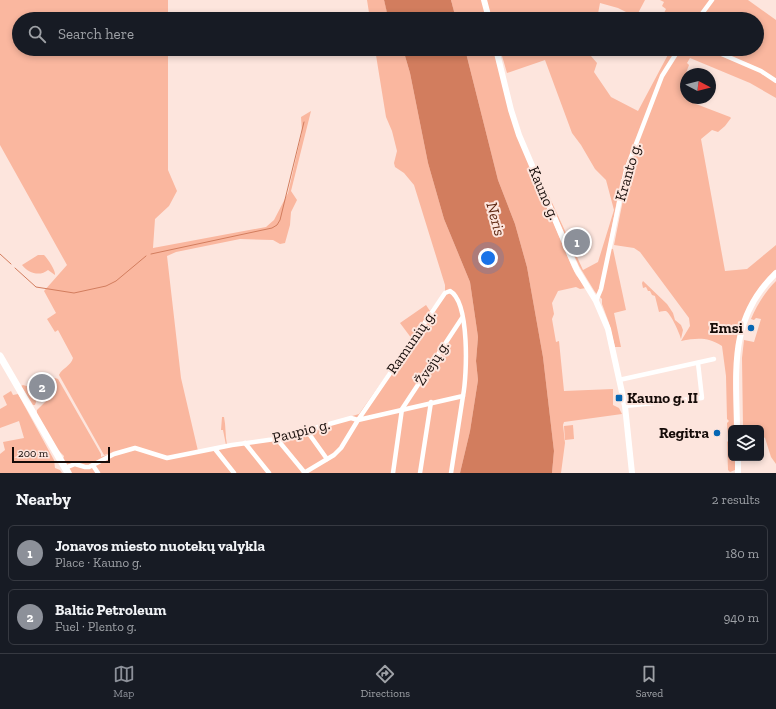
<!DOCTYPE html>
<meta charset="utf-8">
<style>
:root{--surface:#171b24;--page:#20242c;--text:#f1f3f6;--muted:#9ea1a6;--line:#363941;--accent:#8c9099}
body{margin:0;font-family:"Zilla Slab",serif;background:var(--page);color:var(--text)}
.controls{position:absolute;right:12px;bottom:12px;display:grid;overflow:hidden;border-radius:6px;box-shadow:0 2px 6px #0003}
.controls button{width:36px;height:36px;display:grid;place-items:center;padding:0;border:0;border-bottom:1px solid var(--line);background:var(--surface);color:var(--text);font:20px sans-serif}
.compass{position:absolute;left:680px;top:68px;width:36px;height:36px;border-radius:50%;background:var(--surface);box-shadow:0 2px 6px #0003;rotate:97deg}
.scale{position:absolute;left:12px;bottom:10px;width:98px;box-sizing:border-box;padding-left:4px;border:2px solid #150b08;border-top:0;font-size:11px;line-height:14px;white-space:nowrap;color:#150b08;-webkit-text-stroke:3px #fde5dd;paint-order:stroke}
.you{position:absolute;left:488px;top:258px;width:14px;height:14px;margin:-10px;border:3px solid #fff;border-radius:50%;background:#1a73e8;box-shadow:0 0 0 6px #1a73e833}
.badge{display:grid;place-items:center;width:26px;height:26px;border-radius:50%;background:var(--accent);color:#fff;font-size:13px;font-weight:700}
.pin{position:absolute;translate:-50% -50%;border:2px solid #fff;box-shadow:0 1px 4px #0006}
.list{margin:0;padding:0;list-style:none}
h2{display:flex;justify-content:space-between;align-items:center;height:52px;margin:0;padding:0 16px;font-size:17px}
h2 small{font-size:13px;font-weight:400;color:var(--muted)}
.list li{display:grid;grid-template-columns:26px 1fr auto;gap:12px;align-items:center;box-sizing:border-box;height:56px;margin:0 8px 8px;padding:0 8px;border:1px solid var(--line);border-radius:6px}
.list b{display:block;font-size:15px;white-space:nowrap}
.list p{margin:0;font-size:13px;white-space:nowrap;color:var(--muted)}
.list em{font-size:13px;font-style:normal;color:var(--muted)}
.icon{flex:none;width:22px;height:22px;fill:none;stroke:currentColor;stroke-width:2;stroke-linecap:round;stroke-linejoin:round}
.map{position:relative;flex:none;width:776px;height:473px;overflow:hidden}
.search{position:absolute;background:var(--surface);box-shadow:0 2px 6px #0003;left:12px;right:12px;top:12px;height:44px;display:flex;align-items:center;gap:10px;box-sizing:border-box;padding:0 14px;border-radius:22px;color:var(--muted);font-size:15px}
.sheet{height:180px;background:var(--surface)}
nav{display:flex;justify-content:space-around;align-items:center;box-sizing:border-box;height:56px;border-top:1px solid var(--line);background:var(--surface);font-size:11px;color:var(--muted)}
nav a{display:grid;justify-items:center;gap:2px}
nav .on{color:var(--accent)}
.map>svg:first-child{display:block}
.green{fill:#fab79f}
.water{fill:#d27d5e}
.lines{fill:none;stroke-linecap:round;stroke-linejoin:round}
.stream{stroke:#d27d5e;stroke-width:1}
.minor{stroke:#fff;stroke-width:4.5}
.major{stroke:#fff;stroke-width:6}
.highway{stroke:#fff;stroke-width:7}
.poi-dot{fill:#0666b3;stroke:#fde5dd;stroke-width:1.5}
.labels{text-anchor:middle;dominant-baseline:central;stroke-width:4;stroke-linejoin:round;paint-order:stroke}
.street-label{font-size:15px;fill:#150b08;stroke:#fde5dd}
.poi-label{font-size:15px;font-weight:bold;fill:#150b08;stroke:#fde5dd;text-anchor:end}
.water-label{font-size:16px;font-style:italic;fill:#602913;stroke:#fde5dd}
</style>
<div class="map">
<svg width="776" height="473" viewBox="0 0 776 473">
<rect width="100%" height="100%" fill="#fde5dd"/>
<!-- green -->
<g class="green">
<path d="M0 0H168V19H19V49H168V170L177 191 169 206 155 219 153 248 266 227 274 220 288 193 302 132 301 117 311 111 291 191 297 200 291 212 290 225 285 243 280 244 273 240 240 239 176 252 167 256 181 378 198 451 226 445 223 430H221L222 417H224C226 426 225 435 227 445L265 439 312 428 359 414 412 339 400 323 426 305 430 311 445 291V285L414 185 404 173 395 167 394 163 397 151 392 131 386 117 375 49H403L410 73 428 163 444 219 470 282 478 337 476 361 478 380 470 431 460 473H72L69 467V464L67 465 63 459 64 456 57 449 37 414V410L47 400 53 380 55 378 58 379 101 454V457L114 452 104 455 59 375C62 368 71 366 73 358L58 330 55 332 47 319 56 313 44 291 67 265 0 145Z"/>
<path d="M367 0H384L388 16 390 19H370Z"/>
<path d="M451 0H645L636 17 618 8 600 3 597 19 589 15 583 19H456Z"/>
<path d="M660 0H748L776 20V98L750 83 690 58 687 63 689 65 686 73V98H689L696 104 730 117 731 118 725 126 718 132 712 130 701 139 725 271 747 269 776 245V270L773 272 742 321 737 340 734 363 735 428H731V458H736L735 470 730 472 728 470 727 442 728 441 727 423 729 421 727 419 726 376 722 346C707 337 698 338 681 341L690 326 689 318 640 252 634 248 614 245 627 180 621 179 608 248 613 249 626 310 614 313 621 347H615L609 323 602 304V299L595 292 579 266 535 168 538 167 537 170 583 270 598 262 614 210 606 180 595 169 581 145 572 133 545 60 507 73 500 49H585L597 63 594 72 611 97 638 111 671 49H757V19H661L666 9 662 6 664 2Z"/>
<path d="M465 49H493L517 135 572 267 576 275 586 288 580 289 576 287 558 291 552 303 554 314 552 319 556 342 559 341 564 391 613 389V405L619 408 622 414 564 422 563 425 565 443 561 473H552L554 451 543 357 527 267 515 224 498 180Z"/>
<path d="M38 255H44C48 259 56 271 55 275L48 270C40 277 28 273 22 265Z"/>
<path d="M643 281 667 304 673 313 675 320 681 325 683 330 681 339C680 334 671 314 666 311 664 311 661 311 659 312L655 296 652 295 650 291H648L646 287 643 288 642 283Z"/>
<path d="M776 281V464L771 457 765 438 761 435V428H743L742 358 744 340 754 342 761 319 756 318 754 320 751 319C757 305 765 292 776 281Z"/>
<path d="M23 385 30 387 37 399 35 405H33L21 386Z"/>
<path d="M11 391 13 395 18 394 54 460 55 468 60 470 62 473H0V454L5 450 3 442 24 438 19 421 0 428V409L7 405 3 396Z"/>
<path d="M573 425 574 439 565 440 564 426Z"/>
</g>
<!-- water -->
<g class="water">
<path d="M384 0H451L456 19H390L388 17Z"/>
<path d="M403 49H465L498 180 515 224 527 267 543 357 554 451 552 473H460L470 431 478 380 476 361 478 337 470 282 444 219 428 163 410 73Z"/>
</g>
<g class="lines">
<!-- stream -->
<g class="stream">
<path d="M0 254 11 264"/>
<path d="M151 254 272 228 277 225 280 220 304 122"/>
<path d="M15 268 36 287 74 293 106 286 116 281 146 256"/>
</g>
<!-- minor -->
<g class="minor">
<path d="M698 19 712 0"/>
<path d="M710 49 761 71 776 81"/>
<path d="M596 301 601 289 626 170 662 76 679 49"/>
<path d="M619 380 714 359"/>
<path d="M625 406 702 398 698 363"/>
<path d="M307 431 327 459"/>
<path d="M277 439 305 473"/>
<path d="M245 443 269 473"/>
<path d="M215 449 234 473"/>
<path d="M94 467 98 473"/>
<path d="M65 468 75 464 85 467H89L114 454 135 448 167 458 232 445 275 439 351 418 358 420 463 396C467 376 470 302 450 291L445 293 358 420 341 448 334 455 304 473"/>
<path d="M393 473 402 409 462 318"/>
<path d="M420 473 431 402"/>
<path d="M451 473 463 396"/>
</g>
<!-- major -->
<g class="major">
<path d="M484 0 489 19"/>
<path d="M496 49 511 110 519 135 571 257 577 270 596 301 608 329 625 406 632 473"/>
<path d="M737 428C736 369 729 318 776 273"/>
<path d="M738 458V473"/>
</g>
<!-- highway -->
<path class="highway" d="M0 356 68 473"/>
</g>
<!-- markers -->
<g class="poi-dot">
<circle cx="751" cy="328" r="4"/>
<rect x="615" y="394" width="8" height="8" rx="2"/>
<circle cx="717" cy="433" r="4"/>
</g>
<g class="labels">
<!-- street labels -->
<g class="street-label">
<text transform="translate(628 172) rotate(-74)">Kranto g.</text>
<text transform="translate(544 193) rotate(67)">Kauno g.</text>
<text transform="translate(411 342) rotate(-55)">Ramunių g.</text>
<text transform="translate(432 363) rotate(-57)">Žvejų g.</text>
<text transform="translate(301 431) rotate(-14)">Paupio g.</text>
</g>
<!-- poi labels -->
<g class="poi-label">
<text x="743" y="328">Emsi</text>
<text x="627" y="398" text-anchor="start">Kauno g. II</text>
<text x="709" y="433">Regitra</text>
</g>
<!-- water labels -->
<g class="water-label">
<text transform="translate(496 219) rotate(75)">Neris</text>
</g>
</g>
</svg>
<div class="controls">
<button><svg class="icon" aria-label="layers" viewBox="0 0 24 24"><path d="M12 4l9 5-9 5-9-5zM3 14l9 5 9-5"/></svg></button>
</div>
<svg class="compass" viewBox="-18 -18 36 36"><path d="M0-13l5 13h-10z" fill="#e53935"/><path d="M0 13l5-13h-10z" fill="#9ea1a6"/></svg>
<div class="scale">200 m</div>
<div class="you"></div>
<div class="pin badge" style="left:577px;top:242px">1</div>
<div class="pin badge" style="left:42px;top:387px">2</div>
<div class="search"><svg class="icon" aria-label="search" viewBox="0 0 24 24"><circle cx="10" cy="10" r="6"/><path d="M15 15l6 6"/></svg>Search here</div>
</div>
<section class="sheet">
<h2>Nearby<small>2 results</small></h2>
<ul class="list">
<li><span class="badge">1</span><div><b>Jonavos miesto nuotekų valykla</b><p>Place · Kauno g.</p></div><em>180 m</em></li>
<li><span class="badge">2</span><div><b>Baltic Petroleum</b><p>Fuel · Plento g.</p></div><em>940 m</em></li>
</ul>
</section>
<nav>
<a class="on"><svg class="icon" aria-label="map" viewBox="0 0 24 24"><path d="M3 6l6-2 6 2 6-2v14l-6 2-6-2-6 2zM9 4v14M15 6v14"/></svg>Map</a>
<a><svg class="icon" aria-label="directions" viewBox="0 0 24 24"><path d="M12 3l9 9-9 9-9-9zM9 14v-3h6M13 9l2 2-2 2"/></svg>Directions</a>
<a><svg class="icon" aria-label="saved" viewBox="0 0 24 24"><path d="M7 4h10v16l-5-4-5 4z"/></svg>Saved</a>
</nav>
